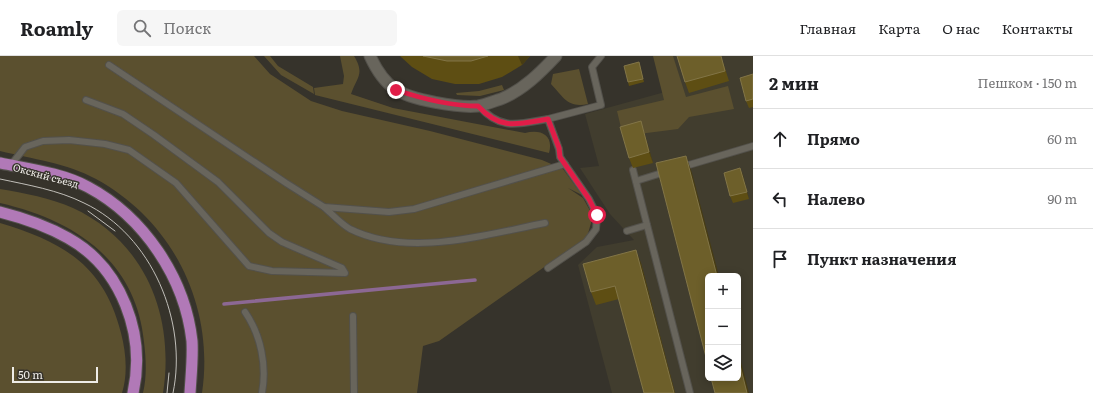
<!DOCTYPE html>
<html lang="ru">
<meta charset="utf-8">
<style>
:root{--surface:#fff;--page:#f6f6f6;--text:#202124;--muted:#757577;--line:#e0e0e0}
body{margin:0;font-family:Literata,serif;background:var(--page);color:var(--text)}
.controls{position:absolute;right:12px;bottom:12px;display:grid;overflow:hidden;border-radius:6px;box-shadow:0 2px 10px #0003}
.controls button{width:36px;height:36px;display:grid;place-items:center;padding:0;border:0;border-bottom:1px solid var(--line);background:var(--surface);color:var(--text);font:20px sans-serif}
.scale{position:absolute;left:12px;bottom:10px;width:86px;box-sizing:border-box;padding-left:4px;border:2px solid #eeece7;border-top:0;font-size:11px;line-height:14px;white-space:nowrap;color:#eeece7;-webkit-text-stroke:3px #36332b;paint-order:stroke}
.stop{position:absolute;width:12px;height:12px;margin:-9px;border:3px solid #e11d48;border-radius:50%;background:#fff}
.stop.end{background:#e11d48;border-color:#fff;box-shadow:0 1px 4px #0008}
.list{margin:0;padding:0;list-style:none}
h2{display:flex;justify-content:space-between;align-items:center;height:52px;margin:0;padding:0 16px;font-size:17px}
h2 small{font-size:13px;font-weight:400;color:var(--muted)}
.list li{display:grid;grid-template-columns:26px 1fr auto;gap:12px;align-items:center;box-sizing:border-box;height:60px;padding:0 16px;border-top:1px solid var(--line)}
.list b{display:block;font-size:15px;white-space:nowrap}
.list em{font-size:13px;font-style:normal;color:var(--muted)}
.icon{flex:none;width:22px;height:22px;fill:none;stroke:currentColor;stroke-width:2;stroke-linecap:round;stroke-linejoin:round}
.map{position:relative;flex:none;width:753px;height:337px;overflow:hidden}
header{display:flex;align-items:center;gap:24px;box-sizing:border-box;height:56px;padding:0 20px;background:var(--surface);border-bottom:1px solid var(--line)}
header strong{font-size:19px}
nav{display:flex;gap:22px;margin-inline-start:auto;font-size:14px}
.search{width:280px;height:36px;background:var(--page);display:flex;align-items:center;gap:10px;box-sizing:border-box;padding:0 14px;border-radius:6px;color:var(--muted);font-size:15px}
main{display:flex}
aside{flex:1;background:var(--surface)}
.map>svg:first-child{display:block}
.built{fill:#413d2e;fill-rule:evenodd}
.green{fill:#5b502f}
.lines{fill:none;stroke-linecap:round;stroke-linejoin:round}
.stream{stroke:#8c6894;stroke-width:3.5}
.service-casing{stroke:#53514b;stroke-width:8}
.minor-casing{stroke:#53514b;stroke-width:13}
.primary-casing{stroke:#53514b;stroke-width:13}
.service{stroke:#68655c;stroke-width:6}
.minor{stroke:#68655c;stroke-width:11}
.primary{stroke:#b179b7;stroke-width:11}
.tram{stroke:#c1bfb9;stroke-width:1}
.wall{fill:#5e4e13}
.shaded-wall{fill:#473c13}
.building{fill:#6d5f2a;stroke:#827547}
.route{stroke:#e11d48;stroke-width:5}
.labels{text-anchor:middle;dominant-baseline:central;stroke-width:3;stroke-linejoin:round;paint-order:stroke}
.street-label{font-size:10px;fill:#eeece7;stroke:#36332b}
</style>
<header>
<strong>Roamly</strong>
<div class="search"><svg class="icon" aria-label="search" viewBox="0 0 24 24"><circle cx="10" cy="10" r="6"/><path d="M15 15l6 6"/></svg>Поиск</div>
<nav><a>Главная</a><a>Карта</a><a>О нас</a><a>Контакты</a></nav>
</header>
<main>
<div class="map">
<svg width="753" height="337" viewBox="0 0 753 337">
<rect width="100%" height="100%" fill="#36332b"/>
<!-- built -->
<path class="built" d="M656 0H753V337H612L578 209 597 191 634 184 610 158 580 112 599 110 585 58 665 36ZM708 220H738V322H708Z"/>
<!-- green -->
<g class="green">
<path d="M0 0H254L270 18 311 45 342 55 430 75 542 104 563 113 582 139 568 132 583 142 593 160 587 181 439 285 423 290 417 337H202C215 250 173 165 96 123 67 107 32 103 0 95Z"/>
<path d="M264 0H270L278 10 313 31 314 38 281 19Z"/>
<path d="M340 0H354C365 18 357 21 351 38L393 52 525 77C541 73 554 79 549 97L315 39 314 32 343 28 344 20Z"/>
<path d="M653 0H673L686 41 728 30 734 53 689 61 678 73 623 80 617 55 664 44Z"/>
<path d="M579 13 588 48C568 52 564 42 551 28L553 18Z"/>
<path d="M502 29 504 34 480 40 457 39 456 37 479 35Z"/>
<path d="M0 133C24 137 51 142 73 152 146 186 175 261 163 337H143C147 321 146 302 144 286 136 204 74 164 0 147Z"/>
<path d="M0 167C63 186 104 209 121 277 126 296 128 318 122 337H0Z"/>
</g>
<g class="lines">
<!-- stream -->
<path class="stream" d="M224 248 475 224"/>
<defs>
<g id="service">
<path d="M109 9 286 127 324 151 389 156 414 153 565 108"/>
<path d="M479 50C501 75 518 68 548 63L559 93 560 101 589 143 597 159 596 173 586 186 548 212"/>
<path d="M548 63 601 49 592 11 601 0"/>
<path d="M11 109 25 91 43 85 69 84 105 88 129 94 176 127 249 210 272 215 345 217 342 212 282 186 269 177 218 126 154 79 123 58 86 44"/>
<path d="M682 111 753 90"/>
<path d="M633 114 690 337"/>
<path d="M636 125 665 116"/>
<path d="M324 151C332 158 341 168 350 173 409 202 483 179 545 167"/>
<path d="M627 175 647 169"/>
<path d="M245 256C261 279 267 310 262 337"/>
<path d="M353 260 354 337"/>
</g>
<path id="minor" d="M370 0C376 13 383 25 395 33 410 44 460 52 478 50 485 49 494 45 501 43 523 34 540 17 556 0"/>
<g id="primary">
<path d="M0 107C29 113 62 117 88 131 144 161 185 222 192 285 193 302 191 320 190 337"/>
<path d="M0 156C24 162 47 170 68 182 122 212 146 279 133 337"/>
</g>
</defs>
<!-- service casing -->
<use href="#service" class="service-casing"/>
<!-- minor casing -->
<use href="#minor" class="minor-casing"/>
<!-- primary casing -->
<use href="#primary" class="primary-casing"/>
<!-- service -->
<use href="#service" class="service"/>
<!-- minor -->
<use href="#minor" class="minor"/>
<!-- primary -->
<use href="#primary" class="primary"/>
<!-- tram -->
<g class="tram">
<path d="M0 123C28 129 58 134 84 147 152 179 188 266 173 337"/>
<path d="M88 155 115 175"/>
<path d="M167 337 169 317"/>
</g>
</g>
<!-- wall -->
<g class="wall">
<path d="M400 0H530L522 9 502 21 479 28H455L432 23 412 11Z"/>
<path d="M677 0H721L729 25 689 37 685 26Z"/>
<path d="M639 6 644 26 629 30 628 26Z"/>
<path d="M753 18V51L749 52 746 45Z"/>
<path d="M644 76 653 107 633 112 629 102Z"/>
<path d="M740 112 749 143 733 147 730 140Z"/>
<path d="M641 207 675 337H644L619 243 596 249 591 236Z"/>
</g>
<!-- shaded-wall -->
<g class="shaded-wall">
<path d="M518 0H530L522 9Z"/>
<path d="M641 65 644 76 653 107 649 96Z"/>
<path d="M686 100 692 117 719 220H717Z"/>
<path d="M740 112 743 119 749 143 747 136Z"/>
<path d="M636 194 641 207 675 337H674Z"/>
<path d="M738 294 749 337H747L738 301Z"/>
</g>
<!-- building -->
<g class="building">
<path d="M423 0H488L471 5H447Z"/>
<path d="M677 0H721L725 15 685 26Z"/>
<path d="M639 6 643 23 628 26 624 10Z"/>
<path d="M753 18V43L746 45 740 22Z"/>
<path d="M641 65 649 96 629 102 620 71Z"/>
<path d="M686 100 717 220H708V309L656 107Z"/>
<path d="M740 112 747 136 730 140 724 117Z"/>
<path d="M636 194 674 337H644L615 230 591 236 583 208Z"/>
<path d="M738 301 747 337H715L711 322H738Z"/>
</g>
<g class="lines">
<!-- route -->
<path class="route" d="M396 34C423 43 450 50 478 50 501 75 518 68 548 63L559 92 560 101 589 143 597 159"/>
</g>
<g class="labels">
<!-- street labels -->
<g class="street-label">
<text transform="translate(46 119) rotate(15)">Окский съезд</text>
</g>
</g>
</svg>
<div class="controls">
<button>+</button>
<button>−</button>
<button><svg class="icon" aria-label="layers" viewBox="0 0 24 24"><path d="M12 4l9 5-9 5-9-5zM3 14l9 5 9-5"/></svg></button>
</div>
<div class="scale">50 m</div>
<div class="stop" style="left:597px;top:159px"></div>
<div class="stop end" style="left:396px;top:34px"></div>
</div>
<aside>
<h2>2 мин<small>Пешком · 150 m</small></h2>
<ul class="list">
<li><svg class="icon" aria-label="ahead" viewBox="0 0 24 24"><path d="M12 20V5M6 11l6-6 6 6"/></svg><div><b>Прямо</b></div><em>60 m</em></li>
<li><svg class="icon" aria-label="left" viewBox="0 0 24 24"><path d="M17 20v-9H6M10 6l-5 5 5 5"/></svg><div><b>Налево</b></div><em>90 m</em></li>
<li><svg class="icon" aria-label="arrive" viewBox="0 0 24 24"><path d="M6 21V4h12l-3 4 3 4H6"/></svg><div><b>Пункт назначения</b></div></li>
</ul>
</aside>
</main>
